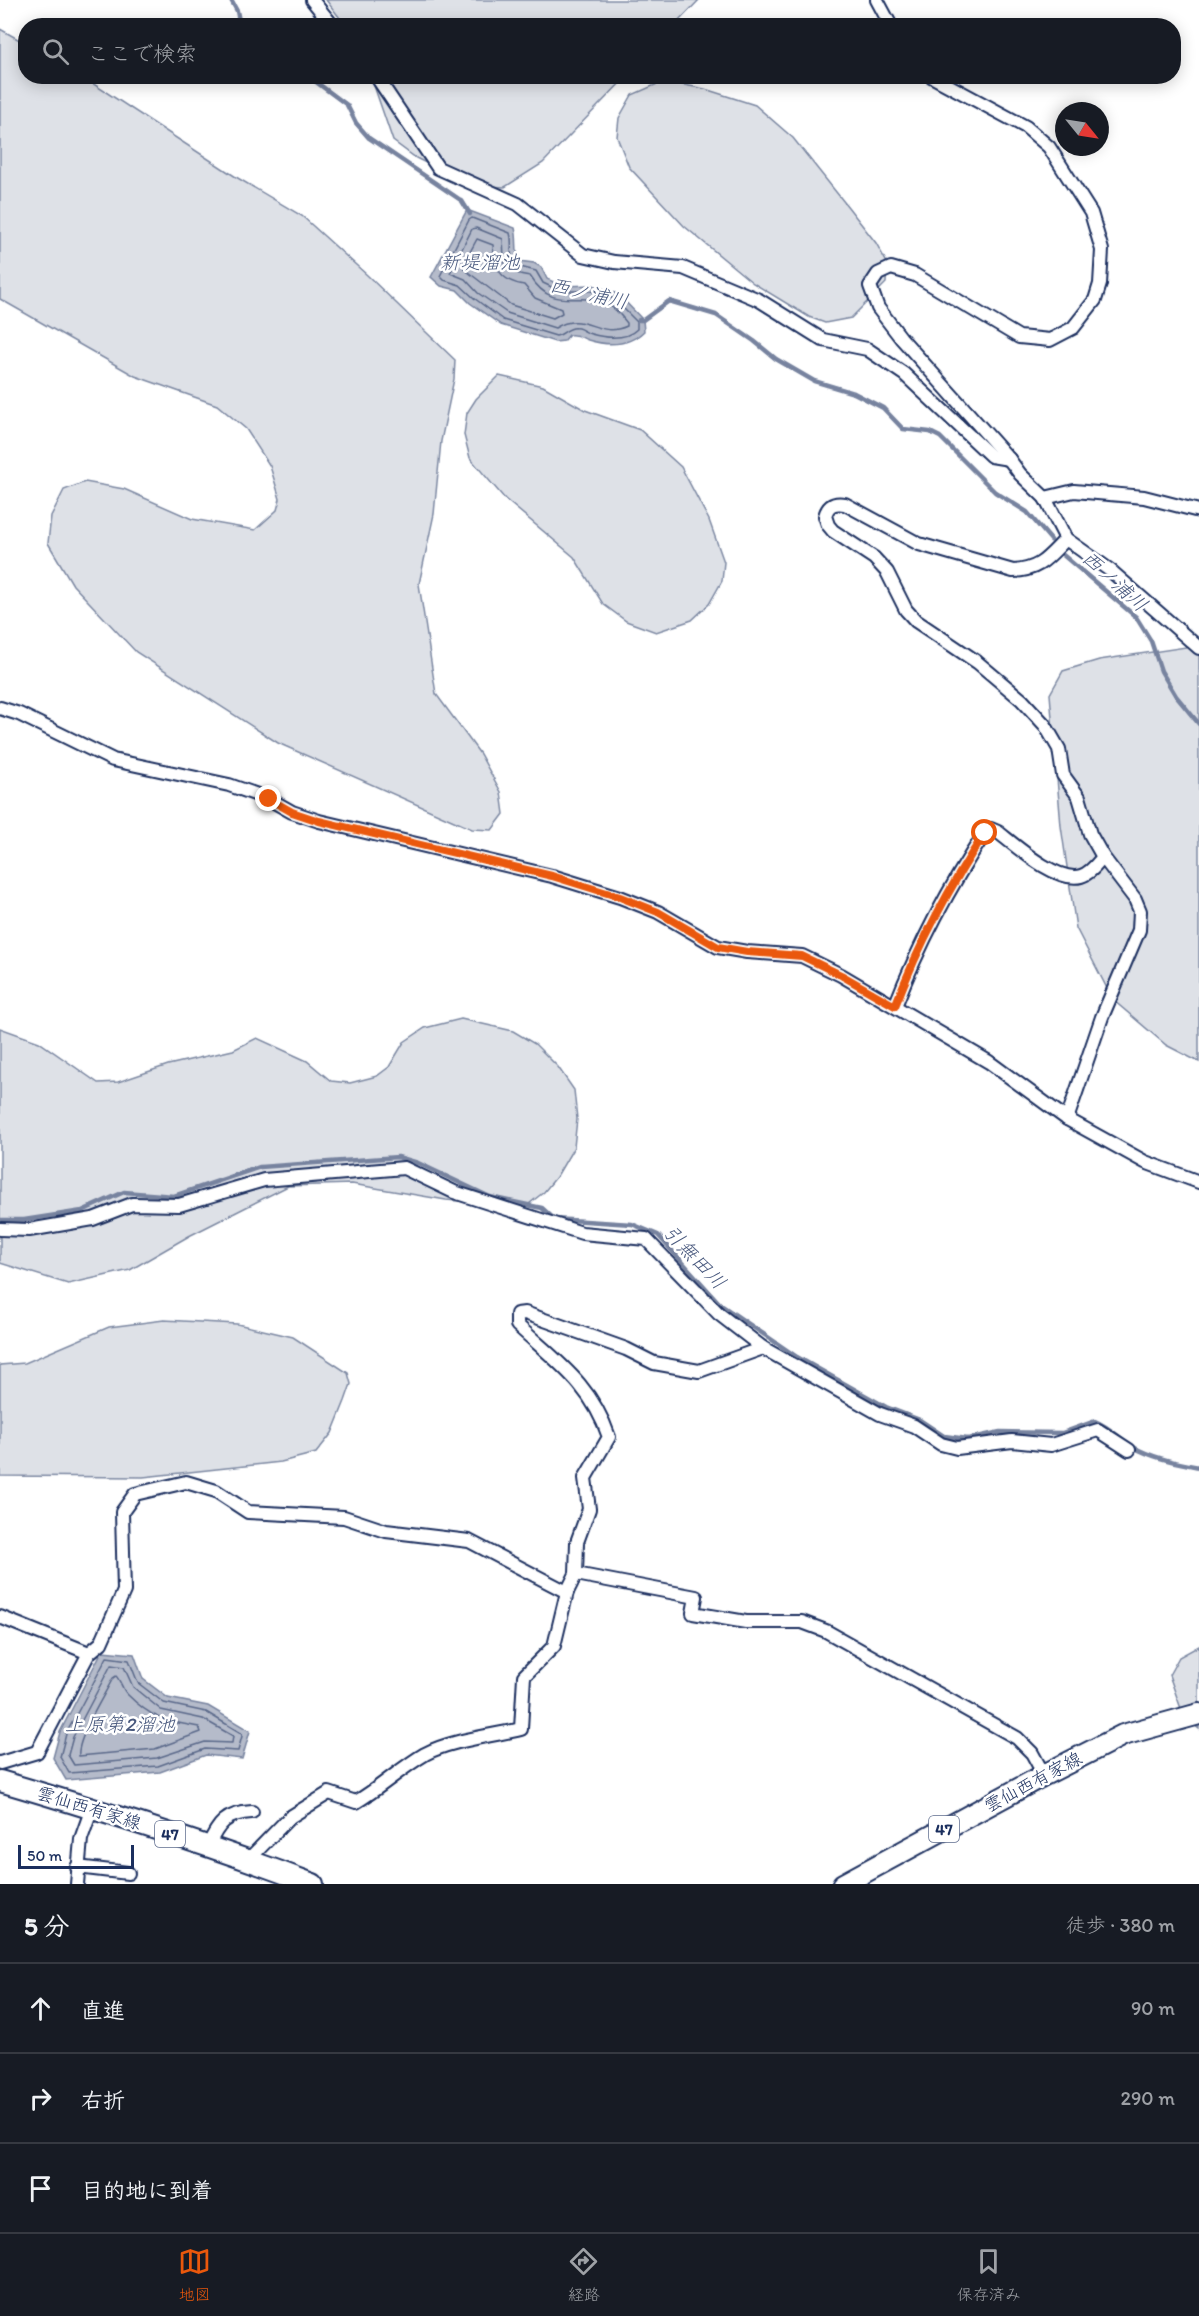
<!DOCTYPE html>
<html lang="ja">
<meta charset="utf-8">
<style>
:root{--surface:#171b24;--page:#242831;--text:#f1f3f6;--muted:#9ea1a6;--line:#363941;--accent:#ea580c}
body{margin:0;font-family:Itim,"Klee One",sans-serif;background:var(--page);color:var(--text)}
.compass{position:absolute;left:1055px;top:102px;width:54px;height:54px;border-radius:50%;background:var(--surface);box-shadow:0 3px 15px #0003;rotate:120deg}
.scale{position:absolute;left:18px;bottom:15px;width:116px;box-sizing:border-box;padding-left:6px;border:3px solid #1b2f5e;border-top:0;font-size:16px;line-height:21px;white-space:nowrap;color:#1b2f5e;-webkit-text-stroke:4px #fff;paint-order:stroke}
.stop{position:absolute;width:18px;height:18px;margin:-14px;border:4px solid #ea580c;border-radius:50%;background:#fff}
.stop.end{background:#ea580c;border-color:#fff;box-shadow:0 2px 6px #0008}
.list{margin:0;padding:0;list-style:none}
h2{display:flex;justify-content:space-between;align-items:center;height:78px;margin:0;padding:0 24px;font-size:26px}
h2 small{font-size:20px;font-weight:400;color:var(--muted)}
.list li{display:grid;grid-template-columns:39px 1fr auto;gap:18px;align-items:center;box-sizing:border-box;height:90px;padding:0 24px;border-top:2px solid var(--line)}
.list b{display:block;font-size:22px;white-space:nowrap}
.list em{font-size:20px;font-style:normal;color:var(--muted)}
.icon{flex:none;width:33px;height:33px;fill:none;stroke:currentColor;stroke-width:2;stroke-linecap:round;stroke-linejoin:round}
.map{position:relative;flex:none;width:1199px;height:1884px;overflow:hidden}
.search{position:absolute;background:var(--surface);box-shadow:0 3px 15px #0003;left:18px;right:18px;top:18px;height:66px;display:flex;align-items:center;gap:15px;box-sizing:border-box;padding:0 21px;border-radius:24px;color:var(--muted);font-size:22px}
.sheet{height:348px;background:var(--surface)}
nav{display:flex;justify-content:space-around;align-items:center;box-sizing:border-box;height:84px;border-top:2px solid var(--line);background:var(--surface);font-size:16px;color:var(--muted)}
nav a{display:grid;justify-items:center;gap:3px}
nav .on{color:var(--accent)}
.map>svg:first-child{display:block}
.green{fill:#dee1e7;stroke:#7c88a2;stroke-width:1.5}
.water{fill:#b5bbca;stroke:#77839f;stroke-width:1.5}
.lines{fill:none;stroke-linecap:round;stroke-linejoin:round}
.shore{stroke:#596789;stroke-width:1.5}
.stream{stroke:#77839f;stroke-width:4.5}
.street-casing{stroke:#1b2f5e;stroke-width:16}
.primary-casing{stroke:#1b2f5e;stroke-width:24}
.street{stroke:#fff;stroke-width:12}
.primary{stroke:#fff;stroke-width:20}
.route{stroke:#ea580c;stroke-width:8}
.labels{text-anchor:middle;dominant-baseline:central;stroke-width:5;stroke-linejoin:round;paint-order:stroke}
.shield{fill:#fff;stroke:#5f6d8e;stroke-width:1.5}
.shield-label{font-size:16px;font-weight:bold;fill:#1b2f5e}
.street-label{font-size:18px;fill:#1b2f5e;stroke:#fff}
.water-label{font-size:20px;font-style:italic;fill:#49597e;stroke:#fff}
</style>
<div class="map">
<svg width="1199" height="1884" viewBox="0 0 1199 1884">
<rect width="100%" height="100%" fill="#fff"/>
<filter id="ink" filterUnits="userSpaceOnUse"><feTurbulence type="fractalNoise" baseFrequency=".0167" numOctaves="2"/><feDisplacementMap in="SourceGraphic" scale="12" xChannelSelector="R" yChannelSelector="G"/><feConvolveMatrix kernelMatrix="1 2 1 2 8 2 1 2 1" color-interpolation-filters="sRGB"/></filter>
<g filter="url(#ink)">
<!-- green -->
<g class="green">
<path d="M326 0H699L675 25 346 26Z"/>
<path d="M0 29 25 43 26 76 83 77 236 177 302 216 367 275 455 360 454 379 441 441 434 514 419 584 436 694 480 754 501 792 504 814 492 830 472 829 278 743 136 652 73 585 48 543 51 516 64 490 85 482 124 489 192 519 255 530 277 510 280 499 270 466 246 429 217 405 135 376 0 299Z"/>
<path d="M371 77H626L543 163 505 187 486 186 454 177 416 158 393 141Z"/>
<path d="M664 81 705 89 755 105 793 138 848 207 876 243 887 263 886 283 851 318 825 323 809 317 753 283 684 226 629 167 617 137 619 118 632 95Z"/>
<path d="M499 376 543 386 585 410 640 430 681 467 709 520 724 562 722 581 709 604 692 620 656 632 626 621 603 604 574 557 505 499 470 458 464 435 467 413 476 399Z"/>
<path d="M1199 645V1062L1166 1045 1113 1000 1076 928 1061 826 1050 694 1063 671 1099 660Z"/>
<path d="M461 1019 513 1031 535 1044 558 1067 574 1090 577 1119 574 1147 557 1176 544 1192 525 1207 446 1200 352 1184 288 1186 189 1236 130 1270 68 1284 0 1263V1028L39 1042 98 1083 118 1082 168 1065 233 1050 257 1038 307 1061 331 1081 350 1083 377 1076 389 1067 404 1042 425 1028Z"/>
<path d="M164 1320 237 1324 293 1337 348 1373 351 1384 345 1401 332 1433 316 1453 281 1462 143 1477 0 1476V1365L25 1363 109 1327Z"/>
<path d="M1199 1646V1729L1184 1717 1169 1675 1179 1657Z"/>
</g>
<!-- water -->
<g class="water">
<path d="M467 210 515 228C518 240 515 250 519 261L534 263 541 267 547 279 562 286 593 285 618 294 643 320 644 331C629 346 608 346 588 340 580 337 578 334 569 335L564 341 555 342 501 325 470 303 457 290 441 286 431 277Z"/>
<path d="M102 1651 134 1654 143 1679 168 1698 208 1706 250 1731 242 1759 206 1755 160 1772 66 1780 53 1758 60 1732Z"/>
</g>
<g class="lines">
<!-- shore -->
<g class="shore">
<path d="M472 218 510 233C514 246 507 253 516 266L536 271 543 283 560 291H592L614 299 637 322V329C625 341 606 338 591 334 586 333 582 329 578 328 568 326 564 335 556 336L503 320 474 298 460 285 444 280 440 276 469 220Z"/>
<path d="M476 228 503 239C505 265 500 272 530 276 555 316 580 287 610 306 616 309 622 317 627 323V326C597 340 585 309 555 328L507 313 478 293 465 279 450 273 472 229Z"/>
<path d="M477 239 493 245C494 268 500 281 524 285L535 298 561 309 562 313 553 318 511 305 464 269 463 265Z"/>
<path d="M107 1657 129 1660 138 1683 164 1703 206 1712 241 1733 242 1736 238 1751 205 1749 158 1766 69 1773 60 1757 66 1734Z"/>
<path d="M111 1665 124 1667 133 1687 161 1710 203 1719 233 1736 232 1743 205 1742 157 1758 74 1765 68 1755 73 1737Z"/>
<path d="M116 1676C121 1681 122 1690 128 1695 153 1720 167 1721 199 1727L201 1732 155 1749 79 1756C76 1740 105 1694 113 1678Z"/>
</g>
<!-- stream -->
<g class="stream">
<path d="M231 0 237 11 240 26"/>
<path d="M308 76 347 105 356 123 369 138 462 201 470 214"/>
<path d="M639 320H643L669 301 716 315 754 341 776 359 814 381 854 393 883 408 903 429 930 432 940 437 995 492 1027 512 1051 540"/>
<path d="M1063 555 1136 617 1151 641 1161 671 1176 696 1199 724"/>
<path d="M0 1220H24L82 1211 124 1192 174 1196 260 1167 398 1157 418 1163 490 1197 542 1208 554 1219 632 1224 658 1235 721 1305 797 1357 886 1407 920 1420 944 1436 968 1439 1000 1432 1062 1433 1095 1421C1112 1428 1123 1442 1139 1450 1158 1459 1178 1463 1199 1467"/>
</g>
<defs>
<g id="street">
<path d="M312 0 333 26"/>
<path d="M877 0 891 26"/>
<path d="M376 76 438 168 518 204 583 255 614 262 683 268 759 300 823 340 867 349 904 374 991 456 1009 459"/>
<path d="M931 76 1026 127 1049 147 1091 213 1102 250 1100 284 1095 300 1073 328 1050 340 1019 337 915 275 891 268 878 274 870 286 878 308 901 338 1009 459 1020 474 1045 498 1066 539 1111 571 1199 648"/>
<path d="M1045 498 1074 491 1144 497 1199 511"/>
<path d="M1066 539C1048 557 1040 570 1013 571L919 544 845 504C834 502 828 505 825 516L828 525 833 531 874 558 887 572 906 610 916 621 977 662 1022 700 1045 725 1059 749 1063 775 1079 797 1090 834 1103 857 1135 899 1140 911 1139 930 1102 1017 1067 1119"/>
<path d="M0 708 19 714 113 760 229 785 269 799 292 812 319 821 552 876 620 897 658 912 718 947 747 952 802 956 841 975 989 1062 1067 1119 1145 1162 1199 1182"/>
<path d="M895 1006C919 945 949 887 985 833L991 829 998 832C1016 846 1057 883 1081 876 1091 873 1097 864 1103 857"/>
<path d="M0 1229 29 1230 93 1219 132 1204 179 1205 264 1180 404 1168 454 1192 582 1233 646 1239 719 1314 763 1348 880 1414 914 1426 941 1444 957 1448 1012 1441 1051 1445 1098 1430 1129 1450"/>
<path d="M576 1574 696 1597 693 1613 746 1622H802L826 1631 1017 1738 1032 1753 1044 1775"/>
<path d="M567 1592 576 1574 577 1542 589 1509 585 1478 609 1437C591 1384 557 1362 517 1325V1314L525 1313 626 1349 654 1363 699 1371 763 1348"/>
<path d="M0 1617 89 1653"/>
<path d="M0 1763 37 1752 89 1653 101 1643 124 1591 122 1512 135 1494 186 1482 216 1491 248 1512 344 1517 386 1531 469 1541 567 1592 554 1646 524 1676 521 1729C492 1736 451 1740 425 1754 401 1768 380 1788 356 1802L329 1793 290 1817 248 1860"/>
<path d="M208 1846C218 1824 226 1813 252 1812"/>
<path d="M77 1867 128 1873"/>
<path d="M77 1884 81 1839 92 1808"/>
</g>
<g id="primary">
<path d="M0 1781C106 1812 210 1845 313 1884"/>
<path d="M843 1884 1044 1775 1123 1735 1199 1714"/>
</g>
</defs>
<!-- street casing -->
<use href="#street" class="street-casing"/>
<!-- primary casing -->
<use href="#primary" class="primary-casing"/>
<!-- street -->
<use href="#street" class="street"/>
<!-- primary -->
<use href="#primary" class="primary"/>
</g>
</g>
<g class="lines" filter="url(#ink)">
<!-- route -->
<path class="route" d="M269 799 292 812 319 821 552 876 620 897 658 912 718 947 747 952 802 956 841 975 895 1006C919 945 949 887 985 833"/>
</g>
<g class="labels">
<!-- shield labels -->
<g class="shield">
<rect x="929" y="1816" width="30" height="26" rx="4.5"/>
<rect x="155" y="1821" width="30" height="26" rx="4.5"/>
</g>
<g class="shield-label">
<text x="944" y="1829">47</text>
<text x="170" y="1834">47</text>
</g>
<!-- street labels -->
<g class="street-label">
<text transform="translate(1033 1782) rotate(-28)">雲仙西有家線</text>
<text transform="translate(89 1808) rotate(17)">雲仙西有家線</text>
</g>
<!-- water labels -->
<g class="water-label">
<text x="480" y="262">新堤溜池</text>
<text transform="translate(589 293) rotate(13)">西ノ浦川</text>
<text transform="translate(1115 581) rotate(42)">西ノ浦川</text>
<text transform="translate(695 1257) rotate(46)">引無田川</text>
<text x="120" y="1724">上原第2溜池</text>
</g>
</g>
</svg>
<svg class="compass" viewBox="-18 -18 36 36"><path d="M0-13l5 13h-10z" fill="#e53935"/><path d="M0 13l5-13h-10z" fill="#9ea1a6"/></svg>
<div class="scale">50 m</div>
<div class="stop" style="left:985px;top:833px"></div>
<div class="stop end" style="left:269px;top:799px"></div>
<div class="search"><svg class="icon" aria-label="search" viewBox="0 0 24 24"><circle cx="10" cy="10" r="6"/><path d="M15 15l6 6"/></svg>ここで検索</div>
</div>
<section class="sheet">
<h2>5 分<small>徒歩 · 380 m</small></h2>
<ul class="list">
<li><svg class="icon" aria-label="ahead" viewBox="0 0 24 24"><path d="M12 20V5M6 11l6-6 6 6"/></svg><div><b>直進</b></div><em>90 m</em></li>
<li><svg class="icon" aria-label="right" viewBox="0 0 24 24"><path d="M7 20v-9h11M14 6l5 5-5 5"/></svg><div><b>右折</b></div><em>290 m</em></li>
<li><svg class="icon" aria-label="arrive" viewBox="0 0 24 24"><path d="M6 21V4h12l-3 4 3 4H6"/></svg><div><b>目的地に到着</b></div></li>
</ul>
</section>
<nav>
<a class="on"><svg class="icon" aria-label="map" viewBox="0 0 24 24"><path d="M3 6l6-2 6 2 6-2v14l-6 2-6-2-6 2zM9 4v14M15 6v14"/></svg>地図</a>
<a><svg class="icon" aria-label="directions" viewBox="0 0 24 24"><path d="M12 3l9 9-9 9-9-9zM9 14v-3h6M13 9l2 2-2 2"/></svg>経路</a>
<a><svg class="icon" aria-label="saved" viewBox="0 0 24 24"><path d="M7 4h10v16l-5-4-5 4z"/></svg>保存済み</a>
</nav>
